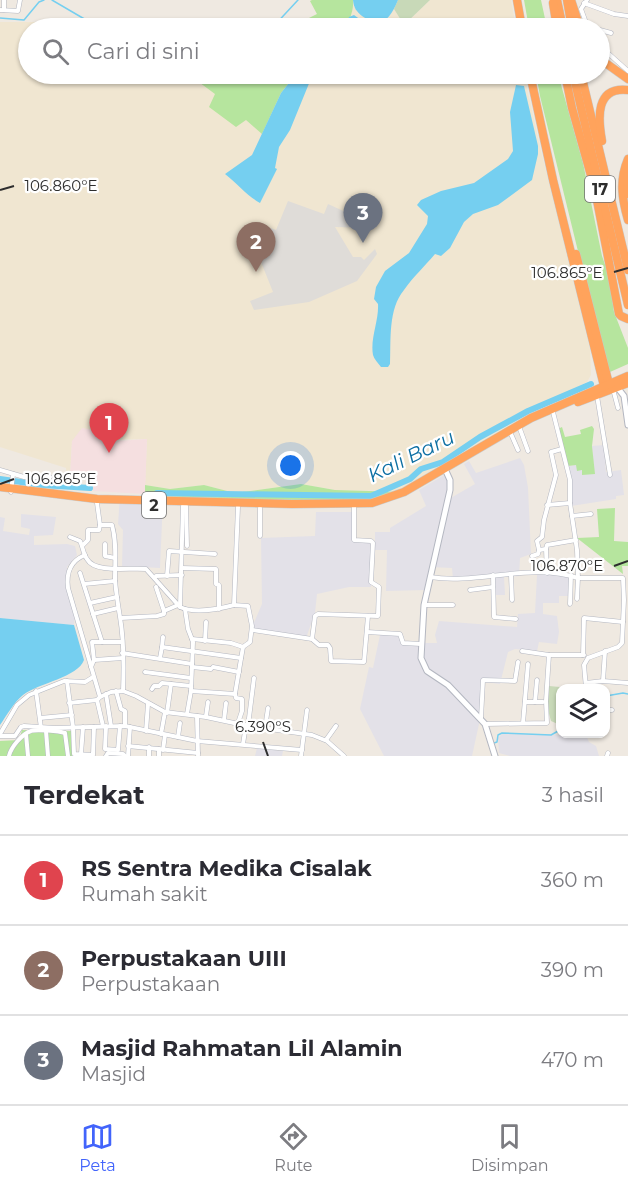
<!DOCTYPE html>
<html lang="id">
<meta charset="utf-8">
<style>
:root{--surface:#fff;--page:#f7f7f7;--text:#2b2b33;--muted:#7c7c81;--line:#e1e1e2;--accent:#4264fb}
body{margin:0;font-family:Montserrat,sans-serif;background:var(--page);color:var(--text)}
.controls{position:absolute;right:18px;bottom:18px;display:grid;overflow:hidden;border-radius:12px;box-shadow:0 2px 4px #0004}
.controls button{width:54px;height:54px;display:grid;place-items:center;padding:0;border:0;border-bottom:2px solid var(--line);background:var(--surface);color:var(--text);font:30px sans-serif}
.you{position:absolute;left:291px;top:466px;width:21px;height:21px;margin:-15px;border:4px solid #fff;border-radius:50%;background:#1a73e8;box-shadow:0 0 0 9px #1a73e833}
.badge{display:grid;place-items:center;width:39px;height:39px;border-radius:50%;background:var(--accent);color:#fff;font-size:20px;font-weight:700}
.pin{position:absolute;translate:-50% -50px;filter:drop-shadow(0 2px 3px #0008)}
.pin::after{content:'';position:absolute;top:32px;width:21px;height:18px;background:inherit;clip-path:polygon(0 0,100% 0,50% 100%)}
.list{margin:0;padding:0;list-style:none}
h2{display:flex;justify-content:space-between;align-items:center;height:78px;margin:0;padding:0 24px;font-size:26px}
h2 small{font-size:20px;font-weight:400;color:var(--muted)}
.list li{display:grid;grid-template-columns:39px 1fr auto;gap:18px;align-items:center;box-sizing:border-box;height:90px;padding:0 24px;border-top:2px solid var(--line)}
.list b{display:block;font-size:22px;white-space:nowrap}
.list p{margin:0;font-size:20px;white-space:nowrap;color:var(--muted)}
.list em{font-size:20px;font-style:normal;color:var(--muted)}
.icon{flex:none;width:33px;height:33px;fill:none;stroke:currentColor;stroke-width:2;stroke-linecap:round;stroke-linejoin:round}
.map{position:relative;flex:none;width:628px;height:756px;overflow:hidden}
.search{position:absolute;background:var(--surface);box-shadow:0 2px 4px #0004;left:18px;right:18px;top:18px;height:66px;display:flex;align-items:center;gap:15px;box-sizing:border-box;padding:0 21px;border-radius:33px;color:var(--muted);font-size:22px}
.sheet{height:348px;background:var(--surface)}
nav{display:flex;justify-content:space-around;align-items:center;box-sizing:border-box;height:84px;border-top:2px solid var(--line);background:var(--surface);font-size:16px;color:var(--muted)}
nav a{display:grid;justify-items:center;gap:3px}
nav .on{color:var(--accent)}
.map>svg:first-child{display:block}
.industrial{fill:#e3e1e8}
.education{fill:#f0e6d1}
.medical{fill:#f5dfe0}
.green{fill:#b6e59e}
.cemetery{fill:#c8d9b8}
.plaza{fill:#dfdcd8}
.water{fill:#75cff0}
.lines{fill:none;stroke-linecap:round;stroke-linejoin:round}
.stream{stroke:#75cff0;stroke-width:1.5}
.river{stroke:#75cff0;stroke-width:6}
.street-casing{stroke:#b4b7c1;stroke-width:5}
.secondary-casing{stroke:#b4b7c1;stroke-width:7}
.highway-casing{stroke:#c9c9c9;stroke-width:9}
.street{stroke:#fff;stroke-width:4}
.secondary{stroke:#fff;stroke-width:5}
.highway{stroke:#ffa35c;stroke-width:8}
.ticks{fill:none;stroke:#2e2e2e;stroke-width:2}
.labels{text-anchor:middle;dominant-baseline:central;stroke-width:4.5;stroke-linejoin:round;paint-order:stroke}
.shield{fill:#fff;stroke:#6d6d6d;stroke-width:1.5}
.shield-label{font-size:16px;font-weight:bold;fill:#2e2e2e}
.water-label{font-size:20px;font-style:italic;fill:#0d6fa3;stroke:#fff}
.ticks-label{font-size:15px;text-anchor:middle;fill:#2e2e2e;stroke:#fff;stroke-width:4.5;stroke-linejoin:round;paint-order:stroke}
</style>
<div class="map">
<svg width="628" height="756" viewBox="0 0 628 756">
<rect width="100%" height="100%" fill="#efe9e1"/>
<!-- industrial -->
<g class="industrial">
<path d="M604 445 606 472 621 470 624 495 616 496V499L571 506 568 466 576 465 582 470 594 474 592 446Z"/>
<path d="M520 458 524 465 528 488 531 554 520 558 519 576 504 577 505 595H496L494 577 453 579 452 568 430 567 426 590 386 591 387 550H372L371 587H349L317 594 315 613 306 638 278 636 253 630V625L262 604 261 538 315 536 316 512H356V542L375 543V532H390V528L426 506 419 490 446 474 449 483V499L475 484 464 464 469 461 476 473Z"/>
<path d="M145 496 163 498 160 568 122 566 123 530 118 524 120 497Z"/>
<path d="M21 514 56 517 53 535 34 536V545L67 544 75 546 77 555 67 567V578L75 615 74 625 0 618V517L5 518 3 531 29 535 30 529 21 527Z"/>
<path d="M537 575H569V596H559V603H543V614L557 616 559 632 557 644 539 642 537 651 515 649 508 652 500 684 484 682 481 715 472 756H384L360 709 369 667 373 668 380 635 403 634 404 643H437L435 635 439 621 517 627 518 614 535 613Z"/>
<path d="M502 734 586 735 589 742 596 746 599 756H510L499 753 498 738Z"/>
<path d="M257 748 283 751 282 756H255Z"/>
</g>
<!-- education -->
<g class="education">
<path d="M312 0H353L354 7 387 19 394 9 404 25 430 0H511L516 28H289L317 14 310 1Z"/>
<path d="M0 22H37L43 28H28V74H524L541 151 590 349 591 375 587 382 573 389 574 395 548 405 398 491 335 490 301 484 235 493 204 485 170 489 145 485 147 439 72 441 70 477H67L66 468 0 447Z"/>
</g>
<!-- medical -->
<path class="medical" d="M82 428 102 431 103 442 147 439 145 494 93 491V480L70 477 72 441Z"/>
<!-- green -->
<g class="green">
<path d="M312 0H353C354 9 350 21 344 28H289L317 14 310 1Z"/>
<path d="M524 0H541L547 28H529Z"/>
<path d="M191 74H293L292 79 281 93 262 134 246 120 236 127 209 107 215 94 192 77Z"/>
<path d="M536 74H558L583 163 602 256 609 276 614 312 628 348V364L610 372 600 341 540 96Z"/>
<path d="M592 426 594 429 592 446 595 474 582 475V470L577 471 576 465 568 466 558 429 562 427 565 437 581 434 580 430Z"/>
<path d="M301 484 335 490 403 492 370 502 145 496V485L170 489 204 485 235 493Z"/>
<path d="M615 508 614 541 628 542V566H622L623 574 577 538 599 537 597 509Z"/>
<path d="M22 730 72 731V756H0V741L19 740Z"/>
</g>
<!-- cemetery -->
<g class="cemetery">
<path d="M398 0H430L404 25 394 9Z"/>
<path d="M549 686 571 688H560V725L551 721 547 706Z"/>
</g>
<!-- plaza -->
<path class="plaza" d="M288 201 324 214 328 204 363 220 366 228 335 227 353 257H361L364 260 375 249 377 254 357 281 309 302 254 310 250 301 273 292 255 247 265 226 276 230Z"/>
<!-- water -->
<g class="water">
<path d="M353 0H398C390 19 382 30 362 16 356 11 354 8 353 0Z"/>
<path d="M354 15 372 28H344L349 17Z"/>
<path d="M293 74H318L310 81 290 130 279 147 275 168 277 169 260 203C247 196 238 184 225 174L252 155 281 93 292 79Z"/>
<path d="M516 85 524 86 538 146V154L532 180 498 205 473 214 464 222 450 248 441 256 435 254C425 266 413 277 404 290 388 309 391 340 390 364L388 367H381C378 363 374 359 373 355 370 338 379 321 378 304L374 299 376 287 385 271 409 253 427 224 428 216 417 205 421 200 441 191 474 183 508 159 513 151 510 112Z"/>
<path d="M0 618 74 625 84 660C78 677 39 683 23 695 14 702 7 715 0 725Z"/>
</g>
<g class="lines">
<!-- stream -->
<g class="stream">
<path d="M52 0 93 24 107 28"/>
<path d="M0 18 24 20 39 2 44 0"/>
<path d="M108 28 120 26 124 28"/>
<path d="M272 28 298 0"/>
<path d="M606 696 623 693 628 694"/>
<path d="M494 743 497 742 498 735 502 733 551 735 560 730"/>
</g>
<!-- river -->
<g class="river">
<path d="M0 479 42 485 90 488"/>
<path d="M157 493 371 496 410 479 421 469 443 462 480 437 528 411 591 384"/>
</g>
<defs>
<g id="street">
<path d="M587 0 581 9 588 28"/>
<path d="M584 3 614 14 628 16"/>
<path d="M0 10 18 11 20 0"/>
<path d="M4 10V0"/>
<path d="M600 30 611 33"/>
<path d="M600 46 628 71"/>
<path d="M613 389 618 408"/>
<path d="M597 396 610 475"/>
<path d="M553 412 570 480V503L577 550 578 578H623L624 600 622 643 618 647 588 658 584 665 586 688"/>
<path d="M520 429 528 451"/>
<path d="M511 434 518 450"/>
<path d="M562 449 551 452 556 475 544 520 542 537 537 541 539 550 546 549 547 545 576 540"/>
<path d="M0 470 24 477H50"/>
<path d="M11 492 13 474"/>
<path d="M97 503 100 525H112C117 543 115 562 115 580 116 592 118 605 120 617 124 641 124 667 123 691"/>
<path d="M547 505 570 503"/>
<path d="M186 506 187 546"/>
<path d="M572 516 591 514"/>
<path d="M260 536V508"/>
<path d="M70 537 80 541C83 547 83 554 87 559 95 574 131 567 146 569L180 607"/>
<path d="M105 544V556L115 558"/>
<path d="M83 545 88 540V530H99L100 525"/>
<path d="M546 549 547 573"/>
<path d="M85 555C70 561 66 573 68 588L100 697 97 700 103 726"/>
<path d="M532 556 538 554 539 550"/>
<path d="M182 568 216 569V584L219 585V609"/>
<path d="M80 573 102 642"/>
<path d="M493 575 494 617 516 619"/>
<path d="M511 575 512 600"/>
<path d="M156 576 182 575"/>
<path d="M167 576 169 551 215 554"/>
<path d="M430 577C478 585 530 562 578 578L577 599"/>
<path d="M84 584 115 581"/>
<path d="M156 587 164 611"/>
<path d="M470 590 493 587"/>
<path d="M90 603 117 597"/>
<path d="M570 604 571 575"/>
<path d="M234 605 248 606 252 626 250 642 243 647 235 694 236 698 242 699V711L238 723"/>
<path d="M424 605H453"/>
<path d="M180 606 183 506"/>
<path d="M180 607C195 614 219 609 234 605L238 507"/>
<path d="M185 609 188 629 193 642 191 691 187 714"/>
<path d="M93 614 118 608"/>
<path d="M121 618 157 616 164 614V611L178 605"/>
<path d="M252 630 312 639 319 645H328L330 648 331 661 364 662 368 616"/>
<path d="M367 632 400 634 403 643 421 644"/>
<path d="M192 639 231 643 243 647"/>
<path d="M312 639 315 616 318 614 378 616 379 587 371 582 373 543 371 541 354 540V504"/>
<path d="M205 641 206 622"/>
<path d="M162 647 163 637"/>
<path d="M522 651 549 655H584"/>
<path d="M122 653 192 664"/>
<path d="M583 655 584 618 623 622"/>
<path d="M160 658 162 647 241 658"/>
<path d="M94 660 123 658"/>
<path d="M91 667 94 660 92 642H122"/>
<path d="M192 667 211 669"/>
<path d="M213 667 239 672"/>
<path d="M145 672 191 678"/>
<path d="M67 681 73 727 74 754 93 755 94 727"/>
<path d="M603 681 605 651"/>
<path d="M586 683 603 681 628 683"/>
<path d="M152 689 154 686H159L162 683 191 686"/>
<path d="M36 691 41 728"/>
<path d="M116 691 121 709 125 711V726"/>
<path d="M191 691 235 694"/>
<path d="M106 694 111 726"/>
<path d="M100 697 111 692 123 691 136 696 165 712 206 717 248 726 312 735 327 741 344 756"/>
<path d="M525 702H535L537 680"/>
<path d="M535 702H543"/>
<path d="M69 703 97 700"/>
<path d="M606 710H612"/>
<path d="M167 713 171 684"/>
<path d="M197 716 198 755"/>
<path d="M206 716 208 702"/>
<path d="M40 718 72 715"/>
<path d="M481 718 483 680 515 681 518 662"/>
<path d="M224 720 226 703"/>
<path d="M523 723 528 664"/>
<path d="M485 724 547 723 546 701 549 655"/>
<path d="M106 726 105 749 118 750 120 726"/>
<path d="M248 726 254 678"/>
<path d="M265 728 268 708"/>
<path d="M46 731 48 756"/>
<path d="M146 731 148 704"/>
<path d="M0 734 17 705 29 695 64 681 85 682 93 677"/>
<path d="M26 734 28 756"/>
<path d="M161 734 165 712"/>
<path d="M0 736H15L21 727 24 726 55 728 125 726 197 741 302 750"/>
<path d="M178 737 180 723"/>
<path d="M326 740 336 726"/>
<path d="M243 744 246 725"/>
<path d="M128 746 198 753"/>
<path d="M149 747V756"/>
<path d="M163 750 165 735"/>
<path d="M81 754 83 727"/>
<path d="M9 756C11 747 22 734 31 731 36 729 59 731 65 733L68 756"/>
<path d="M106 756 108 753 123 754 125 756"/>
<path d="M128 756 130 727"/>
<path d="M159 756V749"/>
<path d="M301 756 307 710"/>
<path d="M607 756 608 753"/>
</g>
<g id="secondary">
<path d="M617 387 624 396 628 425"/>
<path d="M445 469 450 480V490L424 605 421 658 427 671 448 685 485 724 495 756"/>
</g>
<g id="highway">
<path d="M517 0 522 28"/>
<path d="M557 0 563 28"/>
<path d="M567 0 572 28"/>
<path d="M571 0 580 28"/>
<path d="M553 3 557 28"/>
<path d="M600 59 628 79"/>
<path d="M530 74 553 180 605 390"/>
<path d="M565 74 572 108 595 190 619 314 621 316 628 319"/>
<path d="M573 74 628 305"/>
<path d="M581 74 628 270"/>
<path d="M602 141C598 119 595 86 628 90"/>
<path d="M628 159C619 180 622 199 628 220"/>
<path d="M627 176 628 194"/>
<path d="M576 254 610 388"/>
<path d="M578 402 628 383"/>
<path d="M0 487 97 499 292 504 372 503 404 492 531 418 628 376"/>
</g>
</defs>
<!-- street casing -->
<use href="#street" class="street-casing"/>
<!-- secondary casing -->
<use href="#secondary" class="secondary-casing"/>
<!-- highway casing -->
<use href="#highway" class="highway-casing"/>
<!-- street -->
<use href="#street" class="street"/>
<!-- secondary -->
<use href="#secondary" class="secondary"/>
<!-- highway -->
<use href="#highway" class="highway"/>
</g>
<!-- ticks -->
<path class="ticks" d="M0 190 14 186M614 272 628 268M0 484 14 479M614 566 628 561M263 742 268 756"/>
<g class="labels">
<!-- shield labels -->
<g class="shield">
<rect x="585" y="176" width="30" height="26" rx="4.5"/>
<rect x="142" y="492" width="24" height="26" rx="4.5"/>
</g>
<g class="shield-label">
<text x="600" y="189">17</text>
<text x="154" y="505">2</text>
</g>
<!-- water labels -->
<g class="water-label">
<text transform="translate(411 456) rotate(-26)">Kali Baru</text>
</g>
</g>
<g class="ticks-label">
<text x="61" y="191">106.860°E</text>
<text x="567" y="278">106.865°E</text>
<text x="61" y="484">106.865°E</text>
<text x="567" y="571">106.870°E</text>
<text x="263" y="732">6.390°S</text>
</g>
</svg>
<div class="controls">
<button><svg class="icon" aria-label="layers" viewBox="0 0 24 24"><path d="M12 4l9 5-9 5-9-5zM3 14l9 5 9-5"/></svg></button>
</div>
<div class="you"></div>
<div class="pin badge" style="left:109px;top:453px;background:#e0444e">1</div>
<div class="pin badge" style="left:256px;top:272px;background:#8d6e63">2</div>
<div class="pin badge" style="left:363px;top:243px;background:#6b7280">3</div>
<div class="search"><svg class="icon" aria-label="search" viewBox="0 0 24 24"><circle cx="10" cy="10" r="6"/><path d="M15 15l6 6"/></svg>Cari di sini</div>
</div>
<section class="sheet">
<h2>Terdekat<small>3 hasil</small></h2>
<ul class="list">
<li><span class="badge" style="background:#e0444e">1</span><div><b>RS Sentra Medika Cisalak</b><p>Rumah sakit</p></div><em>360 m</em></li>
<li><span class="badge" style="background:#8d6e63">2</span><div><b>Perpustakaan UIII</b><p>Perpustakaan</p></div><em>390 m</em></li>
<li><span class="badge" style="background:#6b7280">3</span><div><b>Masjid Rahmatan Lil Alamin</b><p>Masjid</p></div><em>470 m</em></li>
</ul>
</section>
<nav>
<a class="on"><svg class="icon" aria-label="map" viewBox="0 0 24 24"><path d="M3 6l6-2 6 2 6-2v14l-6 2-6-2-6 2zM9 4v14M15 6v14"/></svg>Peta</a>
<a><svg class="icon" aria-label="directions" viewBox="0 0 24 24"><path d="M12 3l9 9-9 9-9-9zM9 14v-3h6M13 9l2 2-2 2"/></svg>Rute</a>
<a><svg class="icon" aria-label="saved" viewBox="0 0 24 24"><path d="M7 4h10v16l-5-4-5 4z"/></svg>Disimpan</a>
</nav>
